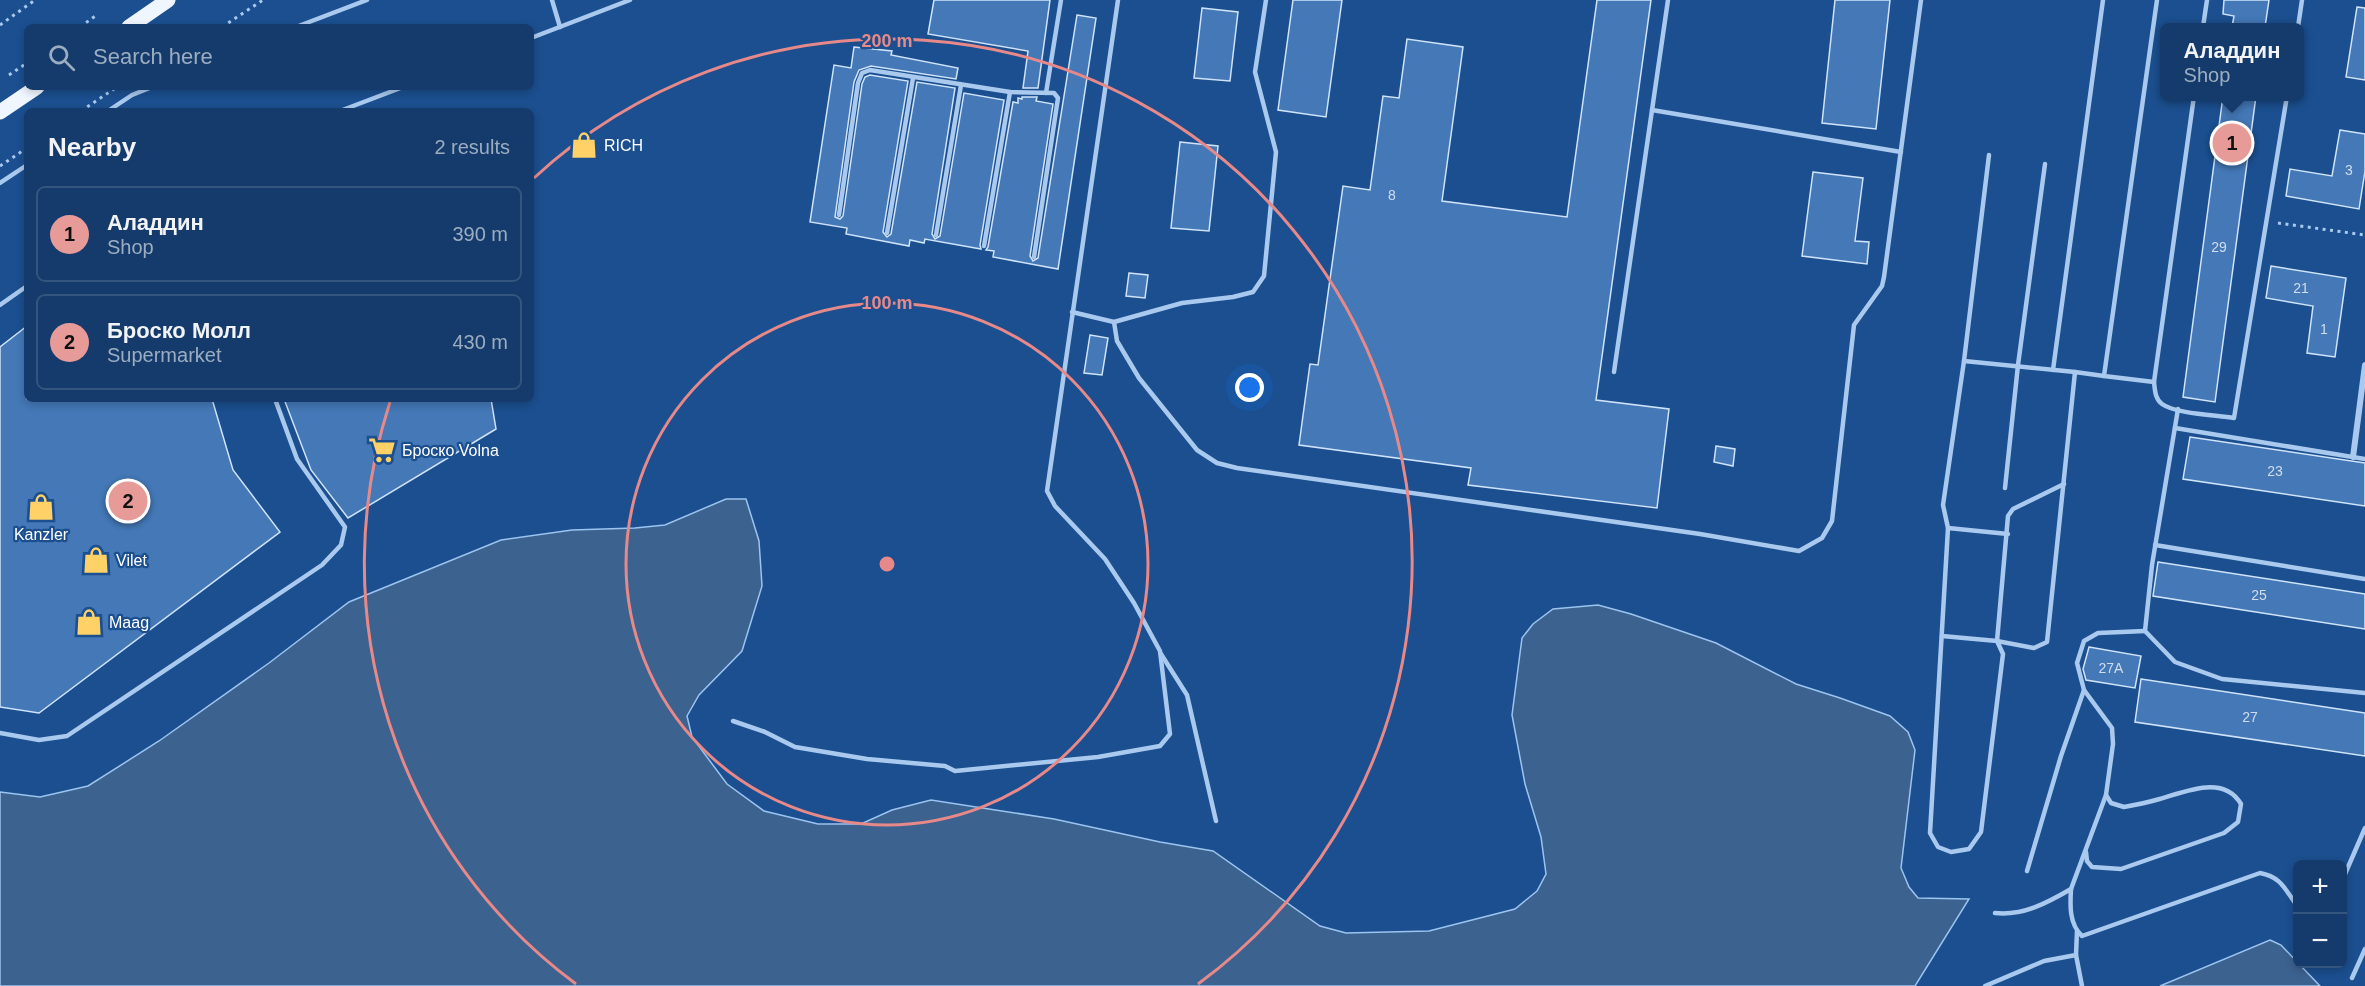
<!DOCTYPE html>
<meta charset="utf-8">
<style>
:root{--surface:#143b6b;--page:#214673;--text:#f1f3f6;--muted:#9dadc1;--line:#33557e;--accent:#e69b98}
body{margin:0;font-family:Arial,sans-serif;background:var(--page);color:var(--text)}
.controls{position:absolute;right:18px;bottom:18px;display:grid;overflow:hidden;border-radius:9px;box-shadow:0 3px 9px #0003}
.controls button{width:54px;height:54px;display:grid;place-items:center;padding:0;border:0;border-bottom:2px solid var(--line);background:var(--surface);color:var(--text);font:30px sans-serif}
.you{position:absolute;left:1250px;top:388px;width:21px;height:21px;margin:-15px;border:4px solid #fff;border-radius:50%;background:#1a73e8;box-shadow:0 0 0 9px #1a73e833}
.badge{display:grid;place-items:center;width:39px;height:39px;border-radius:50%;background:var(--accent);color:#111;font-size:20px;font-weight:700}
.pin{position:absolute;translate:-50% -50%;border:3px solid #fff;box-shadow:0 2px 6px #0006}
.popup{position:absolute;left:2160px;top:23px;width:144px;height:78px;box-sizing:border-box;display:grid;place-content:center;border-radius:9px;background:var(--surface);filter:drop-shadow(0 2px 4px #0005);font-size:20px;white-space:nowrap;color:var(--muted)}
.popup b{font-size:22px;color:var(--text)}
.popup::after{content:'';position:absolute;left:50%;top:100%;margin-left:-12px;border:12px solid transparent;border-top-color:var(--surface)}
.list{margin:0;padding:0;list-style:none}
h2{display:flex;justify-content:space-between;align-items:center;height:78px;margin:0;padding:0 24px;font-size:26px}
h2 small{font-size:20px;font-weight:400;color:var(--muted)}
.list li{display:grid;grid-template-columns:39px 1fr auto;gap:18px;align-items:center;box-sizing:border-box;height:96px;margin:0 12px 12px;padding:0 12px;border:2px solid var(--line);border-radius:9px}
.list b{display:block;font-size:22px;white-space:nowrap}
.list p{margin:0;font-size:20px;white-space:nowrap;color:var(--muted)}
.list em{font-size:20px;font-style:normal;color:var(--muted)}
.icon{flex:none;width:33px;height:33px;fill:none;stroke:currentColor;stroke-width:2;stroke-linecap:round;stroke-linejoin:round}
.map{position:relative;flex:none;width:2365px;height:986px;overflow:hidden}
.search{position:absolute;background:var(--surface);box-shadow:0 3px 9px #0003;left:24px;top:24px;width:510px;height:66px;display:flex;align-items:center;gap:15px;box-sizing:border-box;padding:0 21px;border-radius:9px;color:var(--muted);font-size:22px}
.panel{position:absolute;background:var(--surface);box-shadow:0 3px 9px #0003;left:24px;top:108px;width:510px;height:294px;border-radius:9px}
.map>svg:first-child{display:block}
.water{fill:#3c6290;stroke:#9cc4f0;stroke-width:1.5}
.building{fill:#4478b7;stroke:#cfe3fa;stroke-width:1.5}
.lines{fill:none;stroke-linecap:round;stroke-linejoin:round}
.path{stroke:#a9c9ee;stroke-width:3;stroke-dasharray:3 4.5;stroke-linecap:butt}
.service{stroke:#a9c9ee;stroke-width:4.5}
.minor{stroke:#a9c9ee;stroke-width:6}
.primary{stroke:#f0f6ff;stroke-width:15}
.ring{fill:none;stroke:#e88989;stroke-width:3}
.labels{text-anchor:middle;dominant-baseline:central;stroke-width:4.5;stroke-linejoin:round;paint-order:stroke}
.number-label{font-size:14px;fill:#d0dded}
.poi-label{font-size:16px;fill:#fff;stroke:#1b4f8f;text-anchor:start}
.centre{fill:#e88989;stroke:#1b4f8f;stroke-width:3}
.ring-label{font-size:18px;text-anchor:middle;font-weight:bold;fill:#e88989;stroke:#1b4f8f;stroke-width:4.5;stroke-linejoin:round;paint-order:stroke}
</style>
<div class="map">
<svg width="2365" height="986" viewBox="0 0 2365 986">
<rect width="100%" height="100%" fill="#1b4f8f"/>
<!-- water -->
<g class="water">
<path d="M726 499H746L759 541 762 586 742 651 699 695 687 716 692 737 727 784 764 811 818 824H861L892 810 931 800 1054 819 1160 842 1213 851 1320 926 1346 933 1429 931 1515 909 1537 891 1546 874 1541 837 1525 784 1512 715 1522 638 1533 624 1553 609 1598 605 1631 614 1716 643 1796 684 1840 698 1890 716 1908 732 1915 750 1901 868 1909 887 1918 898 1969 899 1915 986H0V792L40 797 88 786 159 741 269 663 349 602 501 540 572 530 635 528 665 525Z"/>
<path d="M2270 940 2281 945 2320 986H2160Z"/>
</g>
<!-- building -->
<g class="building">
<path d="M934 0H1050L1038 88H1023L1028 51 928 34Z"/>
<path d="M1293 0H1342L1326 117 1278 110Z"/>
<path d="M1597 0H1651L1596 400 1669 409 1657 508 1468 485 1471 468 1299 445 1310 364 1318 365 1343 186 1370 190 1383 96 1399 98 1407 39 1463 47 1442 201 1567 217Z"/>
<path d="M1835 0H1890L1876 129 1822 123Z"/>
<path d="M2224 0H2269L2265 27H2232L2234 16 2223 14Z"/>
<path d="M2357 7 2365 8V80L2346 77Z"/>
<path d="M1202 8 1238 12 1230 81 1194 78Z"/>
<path d="M1077 15 1096 18 1058 269 993 257 994 251 986 250 988 247 1013 102 1018 103V98L1022 99V97H1037L1036 101 1053 104 1030 256 1033 261 1038 258Z"/>
<path d="M854 47 892 51 891 55 958 68 956 79 871 66 859 70 854 82 835 217 840 219 843 216 862 84 865 77 870 75 908 81 883 232 887 237 891 234 917 82 955 88 932 234 935 239 940 236 964 93 1004 100 980 245 981 249 925 239 924 243 910 240 909 246 846 234 847 228 810 222 834 65 851 68Z"/>
<path d="M2223 96H2256L2215 402 2183 397Z"/>
<path d="M2340 130 2365 134V171L2359 209 2286 196 2290 169 2332 176Z"/>
<path d="M1180 142 1218 146 1209 231 1171 228Z"/>
<path d="M1813 172 1863 178 1855 241 1869 242 1867 264 1802 256Z"/>
<path d="M2271 266 2346 278 2335 357 2307 353 2313 306 2266 298Z"/>
<path d="M1129 273 1148 275 1145 298 1126 296Z"/>
<path d="M27 326V399H212L233 470 280 532 39 713 0 707V347Z"/>
<path d="M1090 335 1108 338 1102 375 1084 373Z"/>
<path d="M284 399H491L496 429 348 518 311 470Z"/>
<path d="M2190 437 2365 463V506L2183 479Z"/>
<path d="M1716 446 1735 449 1733 466 1714 462Z"/>
<path d="M2158 562 2365 594V629L2153 596Z"/>
<path d="M2089 647 2141 656 2135 688 2086 680 2083 669Z"/>
<path d="M2141 679 2365 713V756L2135 722Z"/>
</g>
<g class="lines">
<!-- path -->
<g class="path">
<path d="M0 25 35 0"/>
<path d="M80 27 98 14"/>
<path d="M222 27 263 0"/>
<path d="M9 75 27 63"/>
<path d="M81 111 117 87"/>
<path d="M0 166 27 148"/>
<path d="M2278 223 2365 235"/>
</g>
<!-- service -->
<g class="service">
<path d="M552 0 560 27"/>
<path d="M296 27 367 0"/>
<path d="M2203 27 2207 0"/>
<path d="M2298 27 2302 0"/>
<path d="M531 38 630 0"/>
<path d="M1046 93 1061 0"/>
<path d="M2194 96 2154 382C2155 390 2155 399 2162 404 2176 414 2216 415 2234 418L2287 96"/>
<path d="M1652 110 1901 152"/>
<path d="M108 111 132 95 152 87"/>
<path d="M340 111 403 87"/>
<path d="M0 183 27 165"/>
<path d="M839 215 858 83 862 73 870 70 1010 92 1054 93 1058 98 1034 257"/>
<path d="M887 233 913 78"/>
<path d="M936 235 961 85"/>
<path d="M984 246 1010 92"/>
<path d="M0 305 27 286"/>
<path d="M1072 312 1114 322 1182 303 1233 297 1253 292 1264 276 1276 152 1255 72 1266 0"/>
<path d="M1114 322 1117 341 1139 378 1197 450 1217 463 1237 468 1700 534 1799 551 1822 538 1832 521 1854 325 1882 286 1884 277 1921 0"/>
<path d="M1964 361 1989 155"/>
<path d="M2053 370 2103 0"/>
<path d="M1614 372 1668 0"/>
<path d="M2154 382 2104 376 2157 0"/>
<path d="M2178 409 2152 565 2145 631 2175 662 2222 679 2365 693"/>
<path d="M2175 428 2365 459"/>
<path d="M2064 484 2013 509 2008 516 1997 641 2003 654 1981 832 1969 849 1951 852 1938 847 1930 833 1948 528 1943 505 1964 361 2075 372"/>
<path d="M2005 488 2018 365 2045 164"/>
<path d="M1948 528 2008 534"/>
<path d="M2155 545 2365 579"/>
<path d="M2145 631 2098 633 2084 641 2077 663 2084 690 2112 728 2113 744 2106 795 2071 889C2070 905 2069 924 2082 936L2260 873C2282 877 2285 890 2298 907"/>
<path d="M1942 636 1997 641 2034 648 2047 642 2075 372 2104 376"/>
<path d="M1161 654 1187 695 1216 821"/>
<path d="M733 721 765 732 795 747 867 759 945 766 955 771 1098 757 1160 746 1170 734 1160 651 1134 603 1105 559 1055 506 1047 491 1118 0"/>
<path d="M0 733 39 740 67 736 322 565 341 545 345 527 297 459 275 399"/>
<path d="M2086 852 2087 861 2092 867 2121 869 2224 833 2238 822 2241 804C2223 773 2183 793 2156 800 2146 803 2135 805 2124 807L2111 803 2106 795"/>
<path d="M2027 871 2061 756 2084 690"/>
<path d="M2342 881 2365 828"/>
<path d="M1995 913C2023 916 2047 903 2071 889"/>
<path d="M2076 955 2082 986"/>
<path d="M2352 978 2365 949"/>
<path d="M1985 986 2044 961 2076 955 2077 931"/>
</g>
<!-- minor -->
<path class="minor" d="M2353 457 2365 365"/>
<!-- primary -->
<g class="primary">
<path d="M129 27 168 0"/>
<path d="M0 112 37 87"/>
</g>
</g>
<!-- distance rings -->
<g class="ring">
<circle cx="887" cy="564" r="261"/>
<path d="M576 984A523 523 0 0 1 390 402M534 178A523 523 0 1 1 1198 984"/>
</g>
<!-- icons -->
<defs>
<symbol id="shop-bare" viewBox="-9 -9 18 18"><path d="M-5-2.5h2.3a2.7 3.5 0 0 1 5.4 0H5L5.5 6h-11ZM-1.5-2.5h3a1.5 2.3 0 0 0-3 0Z" fill="#ffd166" stroke="#1b4f8f" stroke-width="2.5" paint-order="stroke"/></symbol>
<symbol id="supermarket-bare" viewBox="-9 -9 18 18"><path d="M-6-5.5h2.5l.6 2H6L4.5 2H-2.5L-4.4-4H-6ZM-1.5 3.2a1.3 1.3 0 1 0 .1 0ZM3 3.2a1.3 1.3 0 1 0 .1 0Z" fill="#ffd166" stroke="#1b4f8f" stroke-width="2.5" paint-order="stroke"/></symbol>
</defs>
<g fill-rule="evenodd">
<use href="#shop-bare" x="565" y="126" width="38" height="38"/>
<use href="#supermarket-bare" x="363" y="431" width="38" height="38"/>
<use href="#shop-bare" x="22" y="488" width="38" height="38"/>
<use href="#shop-bare" x="77" y="541" width="38" height="38"/>
<use href="#shop-bare" x="70" y="603" width="38" height="38"/>
</g>
<g class="labels">
<!-- number labels -->
<g class="number-label">
<text x="2349" y="170">3</text>
<text x="1392" y="195">8</text>
<text x="2219" y="247">29</text>
<text x="2301" y="288">21</text>
<text x="2324" y="329">1</text>
<text x="2275" y="471">23</text>
<text x="2259" y="595">25</text>
<text x="2111" y="668">27А</text>
<text x="2250" y="717">27</text>
</g>
<!-- poi labels -->
<g class="poi-label">
<text x="604" y="145">RICH</text>
<text x="402" y="450">Броско Volna</text>
<text x="41" y="534" text-anchor="middle">Kanzler</text>
<text x="116" y="560">Vilet</text>
<text x="109" y="622">Maag</text>
</g>
</g>
<circle cx="887" cy="564" r="9" class="centre"/>
<g class="ring-label">
<text x="887" y="47">200 m</text>
<text x="887" y="309">100 m</text>
</g>
</svg>
<div class="controls">
<button>+</button>
<button>−</button>
</div>
<div class="you"></div>
<div class="pin badge" style="left:2232px;top:143px">1</div>
<div class="popup"><b>Аладдин</b>Shop</div>
<div class="pin badge" style="left:128px;top:501px">2</div>
<div class="search"><svg class="icon" aria-label="search" viewBox="0 0 24 24"><circle cx="10" cy="10" r="6"/><path d="M15 15l6 6"/></svg>Search here</div>
<section class="panel">
<h2>Nearby<small>2 results</small></h2>
<ul class="list">
<li><span class="badge">1</span><div><b>Аладдин</b><p>Shop</p></div><em>390 m</em></li>
<li><span class="badge">2</span><div><b>Броско Молл</b><p>Supermarket</p></div><em>430 m</em></li>
</ul>
</section>
</div>
